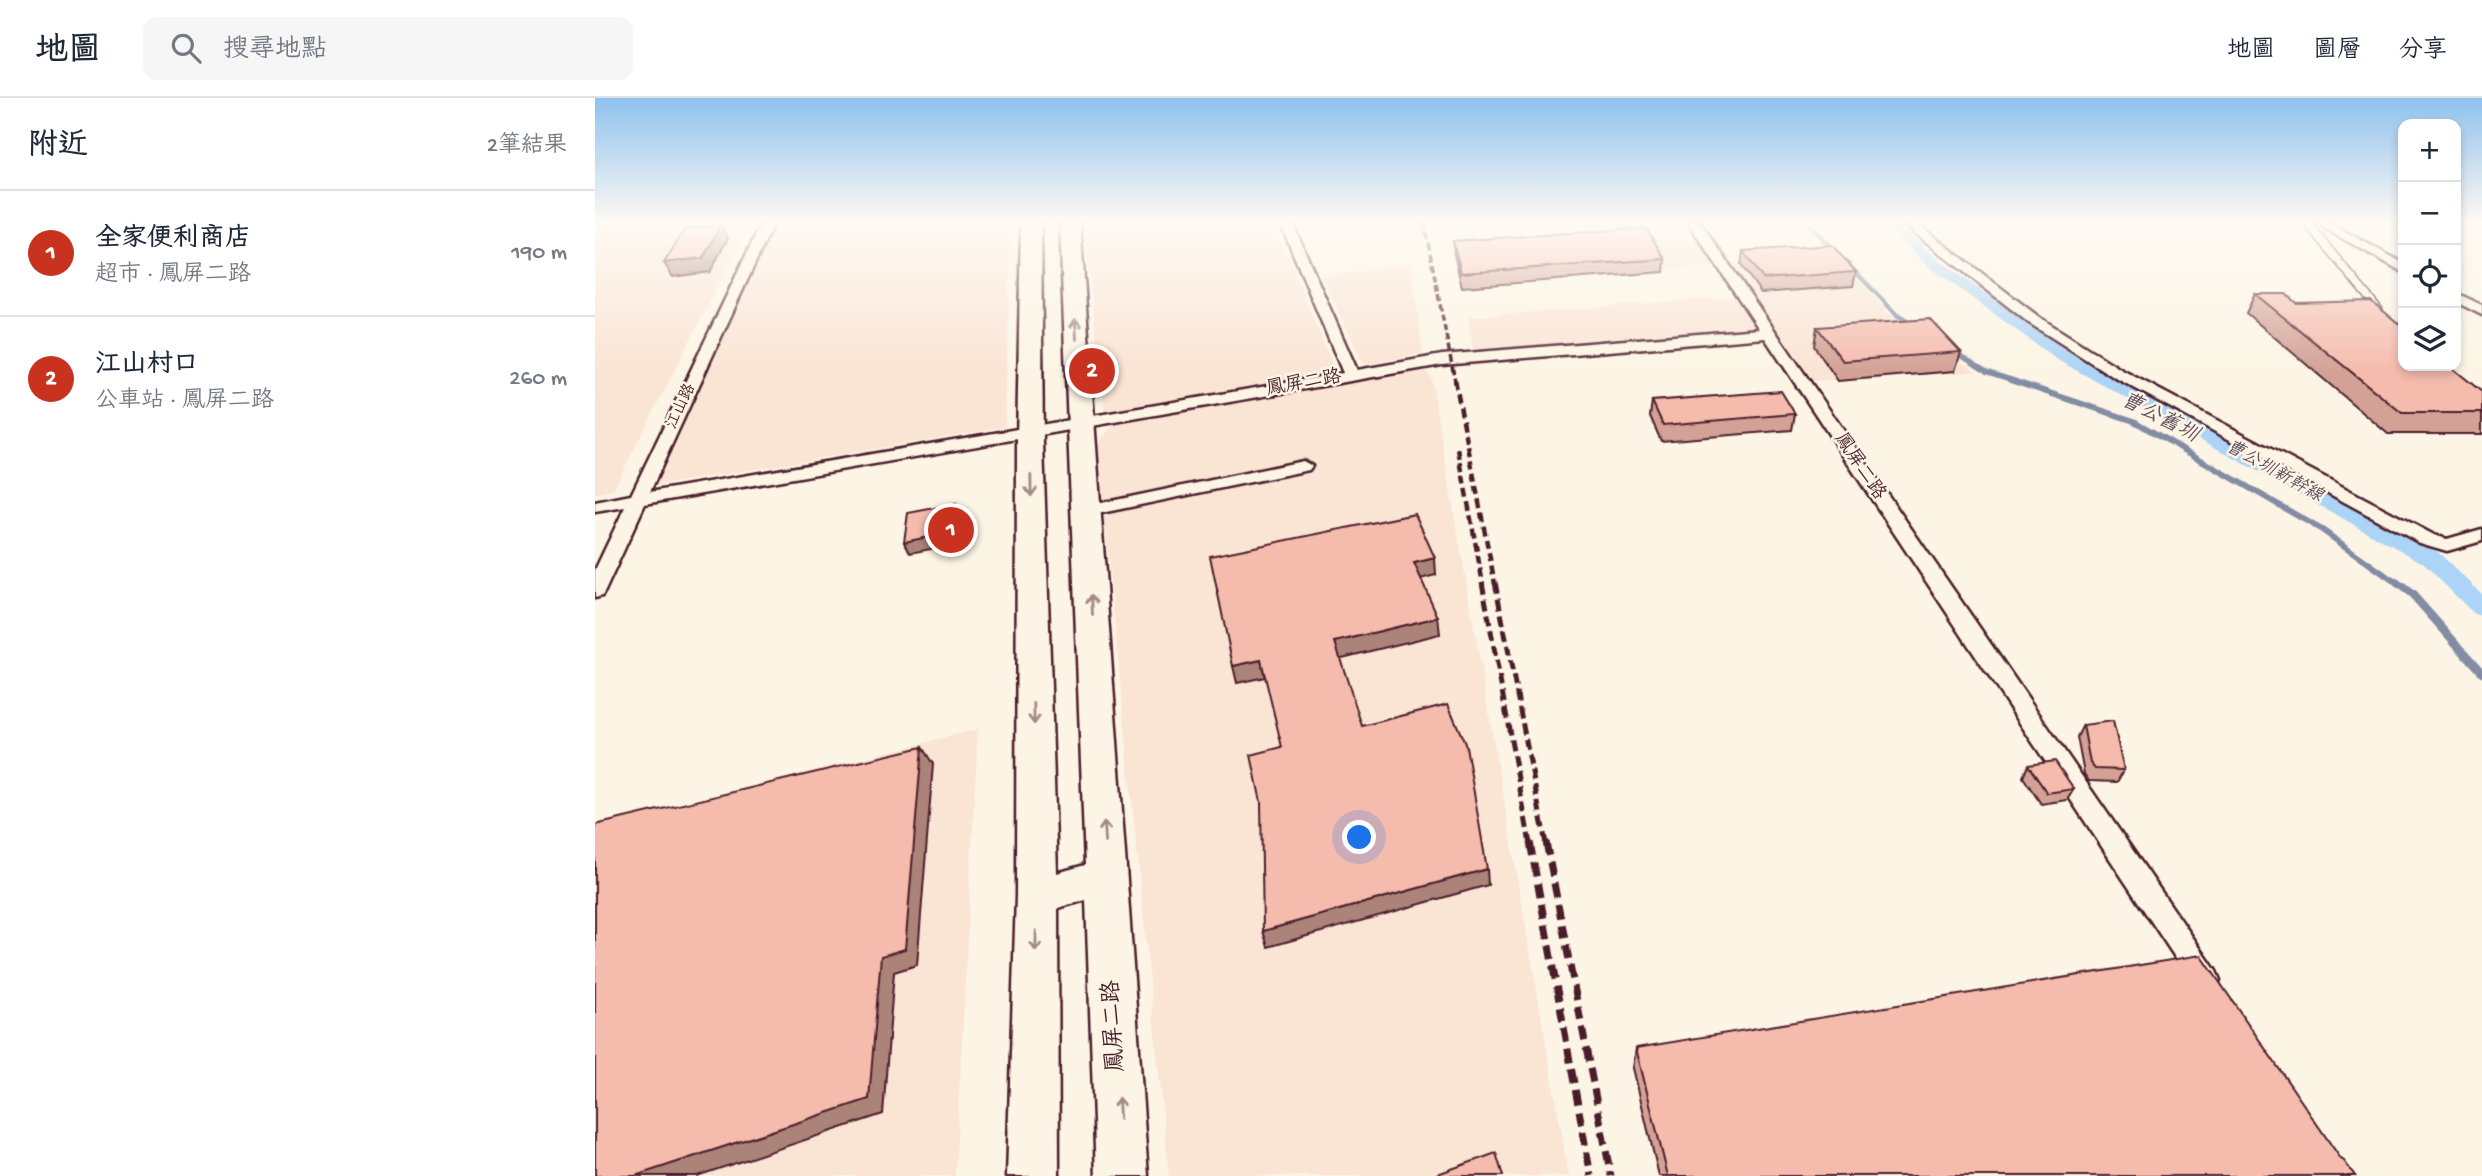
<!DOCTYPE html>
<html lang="zh-TW">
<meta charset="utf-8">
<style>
:root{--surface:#fff;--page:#f6f6f7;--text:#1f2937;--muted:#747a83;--line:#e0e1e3;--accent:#c8321e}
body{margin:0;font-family:"Gochi Hand","LXGW WenKai TC",sans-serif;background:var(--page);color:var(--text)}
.controls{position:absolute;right:21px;top:21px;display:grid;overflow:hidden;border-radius:14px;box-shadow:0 4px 10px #0003}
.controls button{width:63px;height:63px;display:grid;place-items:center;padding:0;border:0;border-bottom:2px solid var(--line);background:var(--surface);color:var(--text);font:35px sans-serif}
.you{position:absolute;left:765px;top:740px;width:24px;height:24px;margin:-18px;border:5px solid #fff;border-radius:50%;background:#1a73e8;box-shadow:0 0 0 10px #1a73e833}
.badge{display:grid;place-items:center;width:46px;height:46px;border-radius:50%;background:var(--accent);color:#fff;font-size:23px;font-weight:700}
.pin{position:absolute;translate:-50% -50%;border:4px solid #fff;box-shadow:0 2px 7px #0006}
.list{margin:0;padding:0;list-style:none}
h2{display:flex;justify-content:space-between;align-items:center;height:91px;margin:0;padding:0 28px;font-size:30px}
h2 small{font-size:23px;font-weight:400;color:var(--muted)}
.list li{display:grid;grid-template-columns:46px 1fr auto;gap:21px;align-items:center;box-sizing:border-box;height:126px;padding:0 28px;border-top:2px solid var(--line)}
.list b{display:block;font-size:26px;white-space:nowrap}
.list p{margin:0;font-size:23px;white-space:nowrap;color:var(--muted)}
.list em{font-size:23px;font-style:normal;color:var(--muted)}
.icon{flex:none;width:38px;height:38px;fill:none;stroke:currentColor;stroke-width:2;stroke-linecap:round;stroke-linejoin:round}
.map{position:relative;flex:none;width:1887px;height:1078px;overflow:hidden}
header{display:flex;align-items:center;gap:42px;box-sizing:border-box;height:98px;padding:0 35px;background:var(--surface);border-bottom:2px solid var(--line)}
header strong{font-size:33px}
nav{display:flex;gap:38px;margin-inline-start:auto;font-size:24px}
.search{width:490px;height:63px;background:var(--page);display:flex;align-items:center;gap:18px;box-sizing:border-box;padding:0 24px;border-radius:14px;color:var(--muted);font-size:26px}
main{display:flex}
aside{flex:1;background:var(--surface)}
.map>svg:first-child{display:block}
.built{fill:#fae4d4}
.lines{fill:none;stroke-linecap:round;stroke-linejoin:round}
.stream-far2{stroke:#848ca5;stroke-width:4.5}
.stream-far1{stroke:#848ca5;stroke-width:6}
.stream{stroke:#848ca5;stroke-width:8}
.canal{fill:#abd4f6;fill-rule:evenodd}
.lane-casing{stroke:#4a1f2b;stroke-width:10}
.street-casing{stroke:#4a1f2b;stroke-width:5}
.primary-casing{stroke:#4a1f2b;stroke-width:5}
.lane{stroke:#fcf5e5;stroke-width:7}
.street{fill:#fcf5e5;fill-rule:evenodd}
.primary{fill:#fcf5e5;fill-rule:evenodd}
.rail-far3{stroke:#4a1f2b;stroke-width:3.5;stroke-dasharray:7 3.5;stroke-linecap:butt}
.rail-far2{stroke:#4a1f2b;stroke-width:4.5;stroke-dasharray:9 4.5;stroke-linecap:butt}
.rail-far1{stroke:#4a1f2b;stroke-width:5;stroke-dasharray:11 5;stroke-linecap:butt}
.rail{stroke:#4a1f2b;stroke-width:7;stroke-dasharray:14 7;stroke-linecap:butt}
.wall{fill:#d3a195;stroke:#4a1f2b;stroke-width:2}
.shaded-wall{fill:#ac8379;stroke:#4a1f2b;stroke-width:2}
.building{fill:#f5bbad;stroke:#4a1f2b;stroke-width:2}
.oneway{stroke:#a38a88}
.labels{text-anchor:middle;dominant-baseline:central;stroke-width:5;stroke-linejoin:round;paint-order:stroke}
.far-street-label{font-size:16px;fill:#4a1f2b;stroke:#fcf5e5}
.far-water-label{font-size:18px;font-style:italic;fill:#624c5e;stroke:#fcf5e5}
.street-label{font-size:19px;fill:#4a1f2b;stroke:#fcf5e5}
.water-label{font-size:21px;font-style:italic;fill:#624c5e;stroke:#fcf5e5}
.near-street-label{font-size:23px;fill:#4a1f2b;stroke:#fcf5e5}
</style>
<header>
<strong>地圖</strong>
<div class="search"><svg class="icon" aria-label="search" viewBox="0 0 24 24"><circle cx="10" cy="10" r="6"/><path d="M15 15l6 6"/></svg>搜尋地點</div>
<nav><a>地圖</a><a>圖層</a><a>分享</a></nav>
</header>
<main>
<aside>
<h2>附近<small>2筆結果</small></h2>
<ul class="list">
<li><span class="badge">1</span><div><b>全家便利商店</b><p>超市 · 鳳屏二路</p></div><em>190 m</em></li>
<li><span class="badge">2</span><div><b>江山村口</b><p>公車站 · 鳳屏二路</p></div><em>260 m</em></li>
</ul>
</aside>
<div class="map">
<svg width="1887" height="1078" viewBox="0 0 1887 1078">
<rect width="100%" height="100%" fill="#fcf5e5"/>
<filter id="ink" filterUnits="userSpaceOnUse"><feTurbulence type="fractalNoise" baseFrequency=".0143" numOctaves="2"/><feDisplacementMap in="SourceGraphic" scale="14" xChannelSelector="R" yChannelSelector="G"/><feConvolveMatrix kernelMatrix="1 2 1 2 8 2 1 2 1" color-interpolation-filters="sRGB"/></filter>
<g filter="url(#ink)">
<!-- built -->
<g class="built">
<path d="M0 124H156L18 392 0 396Z"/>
<path d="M181 124H416L410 329 60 388Z"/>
<path d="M488 124H679L740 273 510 315Z"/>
<path d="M704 124H807L808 129 712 141Z"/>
<path d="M1102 140 1122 169 866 186 858 154Z"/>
<path d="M1239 156 1292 214 1382 274 1218 283 1136 165Z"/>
<path d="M816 165 828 256 770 267 726 179Z"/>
<path d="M1142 199 1160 228 1152 235 879 256 873 219Z"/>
<path d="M829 271 836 280 974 1078H574L502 348 521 323Z"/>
<path d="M383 631 360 1078H0V728Z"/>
</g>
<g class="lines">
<!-- stream-far2 -->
<g class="stream-far2">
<path d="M1213 124 1239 153"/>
<path d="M1253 166 1302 217 1318 227"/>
<path d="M1357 252 1392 274 1420 283"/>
</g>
<!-- stream-far1 -->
<path class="stream-far1" d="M1415 282 1539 323 1727 432 1803 486"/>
<!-- stream -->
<path class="stream" d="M1801 484 1817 496 1887 575"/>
<!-- canal -->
<path class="canal" d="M1287 124H1302L1342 161 1473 253 1844 455 1887 496V518L1879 516 1828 465 1461 261 1332 167Z"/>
<defs>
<path id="lane" d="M1711 124 1784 212"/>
<g id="street">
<path d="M167 124H179L55 394 748 275 685 124H697L762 272 847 257 1164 231 1093 124H1105L1621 873 1625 882 1621 891 1611 895 1601 891 1170 240 847 267 50 406 10 493 7 498 0 500V472L30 409 0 414V404L36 397Z"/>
<path d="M1306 124H1320L1444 219 1527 272 1839 437 1852 441 1887 431V443L1852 453 1825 445 1517 278 1434 225Z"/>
<path d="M1718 124H1733L1808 165V174Z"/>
<path d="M1861 195 1887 207V217L1861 204Z"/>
<path d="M708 363 717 368 714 372 492 418 483 413 492 408Z"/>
</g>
<path id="primary" d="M426 124H446L448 345 462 775 490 767 465 124H485L553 1078H501L491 802 463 810 464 1078H412L421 798 422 345Z"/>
</defs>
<!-- lane casing -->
<use href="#lane" class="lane-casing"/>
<!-- street casing -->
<use href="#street" class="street-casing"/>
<!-- primary casing -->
<use href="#primary" class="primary-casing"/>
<!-- lane -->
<use href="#lane" class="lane"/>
<!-- street -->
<use href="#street" class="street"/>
<!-- primary -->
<use href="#primary" class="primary"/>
<!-- rail-far3 -->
<path class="rail-far3" d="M829 124 860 283"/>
<!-- rail-far2 -->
<g class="rail-far2">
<path d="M860 282 900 486"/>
<path d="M863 351 888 486"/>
</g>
<!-- rail-far1 -->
<g class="rail-far1">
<path d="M887 484 935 746"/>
<path d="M900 484 951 746"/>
</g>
<!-- rail -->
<g class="rail">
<path d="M935 744 996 1078"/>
<path d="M951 744 1016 1078"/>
</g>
</g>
<!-- wall -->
<g class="wall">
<path d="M858 143 1070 161 1069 174 867 189 859 156Z"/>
<path d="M1148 153 1261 174 1258 188 1166 195 1146 167Z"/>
<path d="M1660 196 1701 205 1887 294V336H1793L1651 215Z"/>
<path d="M1222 229 1366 254 1360 273 1243 283 1219 248Z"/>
<path d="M1057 303 1200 316 1197 332 1066 343 1055 318Z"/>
<path d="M1488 627 1529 672 1522 684 1494 683 1489 676 1482 639Z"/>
<path d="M1433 667 1479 691 1472 702 1446 706 1428 679Z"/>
<path d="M1041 950 1746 1061 1760 1078H1064L1038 970Z"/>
</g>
<!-- shaded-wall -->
<g class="shaded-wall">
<path d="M126 127 133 140 115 174 78 179 69 165Z"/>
<path d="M361 406 366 417 363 446 315 455 309 444Z"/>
<path d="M840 460 841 477 821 482 819 465Z"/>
<path d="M843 519 845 536 743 561 740 544Z"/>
<path d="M666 562 670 579 642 585 638 568Z"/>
<path d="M327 649 338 666 322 867 299 874 288 1016 102 1078H40L286 858Z"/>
<path d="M892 771 893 787 673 849 668 833Z"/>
</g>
<!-- building -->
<g class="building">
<path d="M126 127 108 160 69 165 90 131Z"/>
<path d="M1051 130 1070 161 866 175 858 143Z"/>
<path d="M1237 147 1261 174 1168 181 1148 153Z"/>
<path d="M1660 196H1691L1701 205 1776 203 1808 229V268H1855L1887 294V315H1807Z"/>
<path d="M1335 221 1366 254 1248 263 1222 229Z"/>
<path d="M1186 293 1200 316 1068 327 1057 303Z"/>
<path d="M361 406 358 434 309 444 313 415Z"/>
<path d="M820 416 840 460 819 465 843 519 740 544 767 628 853 606 871 648 892 771 668 833 666 704 656 657 687 649 666 562 638 568 615 458Z"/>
<path d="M1518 623 1529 672 1500 671 1495 665 1488 627Z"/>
<path d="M327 649 310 851 286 858 274 1001 40 1078H0V727Z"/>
<path d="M1460 663 1479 691 1452 695 1433 667Z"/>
<path d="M1606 857 1746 1061 1749 1063 1760 1078H1073L1041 950Z"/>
<path d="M901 1055 908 1078H837Z"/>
</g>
<!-- one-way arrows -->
<defs><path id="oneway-shaft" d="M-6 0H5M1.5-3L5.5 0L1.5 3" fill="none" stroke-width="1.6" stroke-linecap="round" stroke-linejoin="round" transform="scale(1.75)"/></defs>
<g class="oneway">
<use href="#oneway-shaft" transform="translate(481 231) rotate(-93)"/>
<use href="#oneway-shaft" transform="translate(436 388) rotate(89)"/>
<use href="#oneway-shaft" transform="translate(497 507) rotate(-93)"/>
<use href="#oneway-shaft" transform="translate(439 616) rotate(89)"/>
<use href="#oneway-shaft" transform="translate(510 734) rotate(-93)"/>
<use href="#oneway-shaft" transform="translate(441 843) rotate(91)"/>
<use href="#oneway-shaft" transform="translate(524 1010) rotate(-93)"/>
</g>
</g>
<!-- sky -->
<linearGradient id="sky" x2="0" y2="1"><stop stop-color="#8fc1ee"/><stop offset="0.45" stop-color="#fefaf3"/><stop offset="1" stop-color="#fefaf3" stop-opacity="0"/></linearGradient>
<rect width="1887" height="275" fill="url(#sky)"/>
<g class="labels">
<!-- far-street labels -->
<g class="far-street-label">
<text transform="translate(87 309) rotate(-65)">江山路</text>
</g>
<!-- far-water labels -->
<g class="far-water-label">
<text transform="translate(1679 374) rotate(29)">曹公圳新幹線</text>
</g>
<!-- street labels -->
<g class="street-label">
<text transform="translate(709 286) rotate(-10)">鳳屏二路</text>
<text transform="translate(1264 369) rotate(56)">鳳屏二路</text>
</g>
<!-- water labels -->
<g class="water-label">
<text transform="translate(1564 321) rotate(27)">曹公舊圳</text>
</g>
<!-- near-street labels -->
<g class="near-street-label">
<text transform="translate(520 928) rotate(-93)">鳳屏二路</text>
</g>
</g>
</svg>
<div class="controls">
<button>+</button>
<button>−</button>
<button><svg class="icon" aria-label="locate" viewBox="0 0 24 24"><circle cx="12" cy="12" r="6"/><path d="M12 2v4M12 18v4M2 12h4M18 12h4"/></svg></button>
<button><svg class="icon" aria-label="layers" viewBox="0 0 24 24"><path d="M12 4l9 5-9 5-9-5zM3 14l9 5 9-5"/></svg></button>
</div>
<div class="you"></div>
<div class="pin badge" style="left:356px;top:432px">1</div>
<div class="pin badge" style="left:497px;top:273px">2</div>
</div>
</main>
